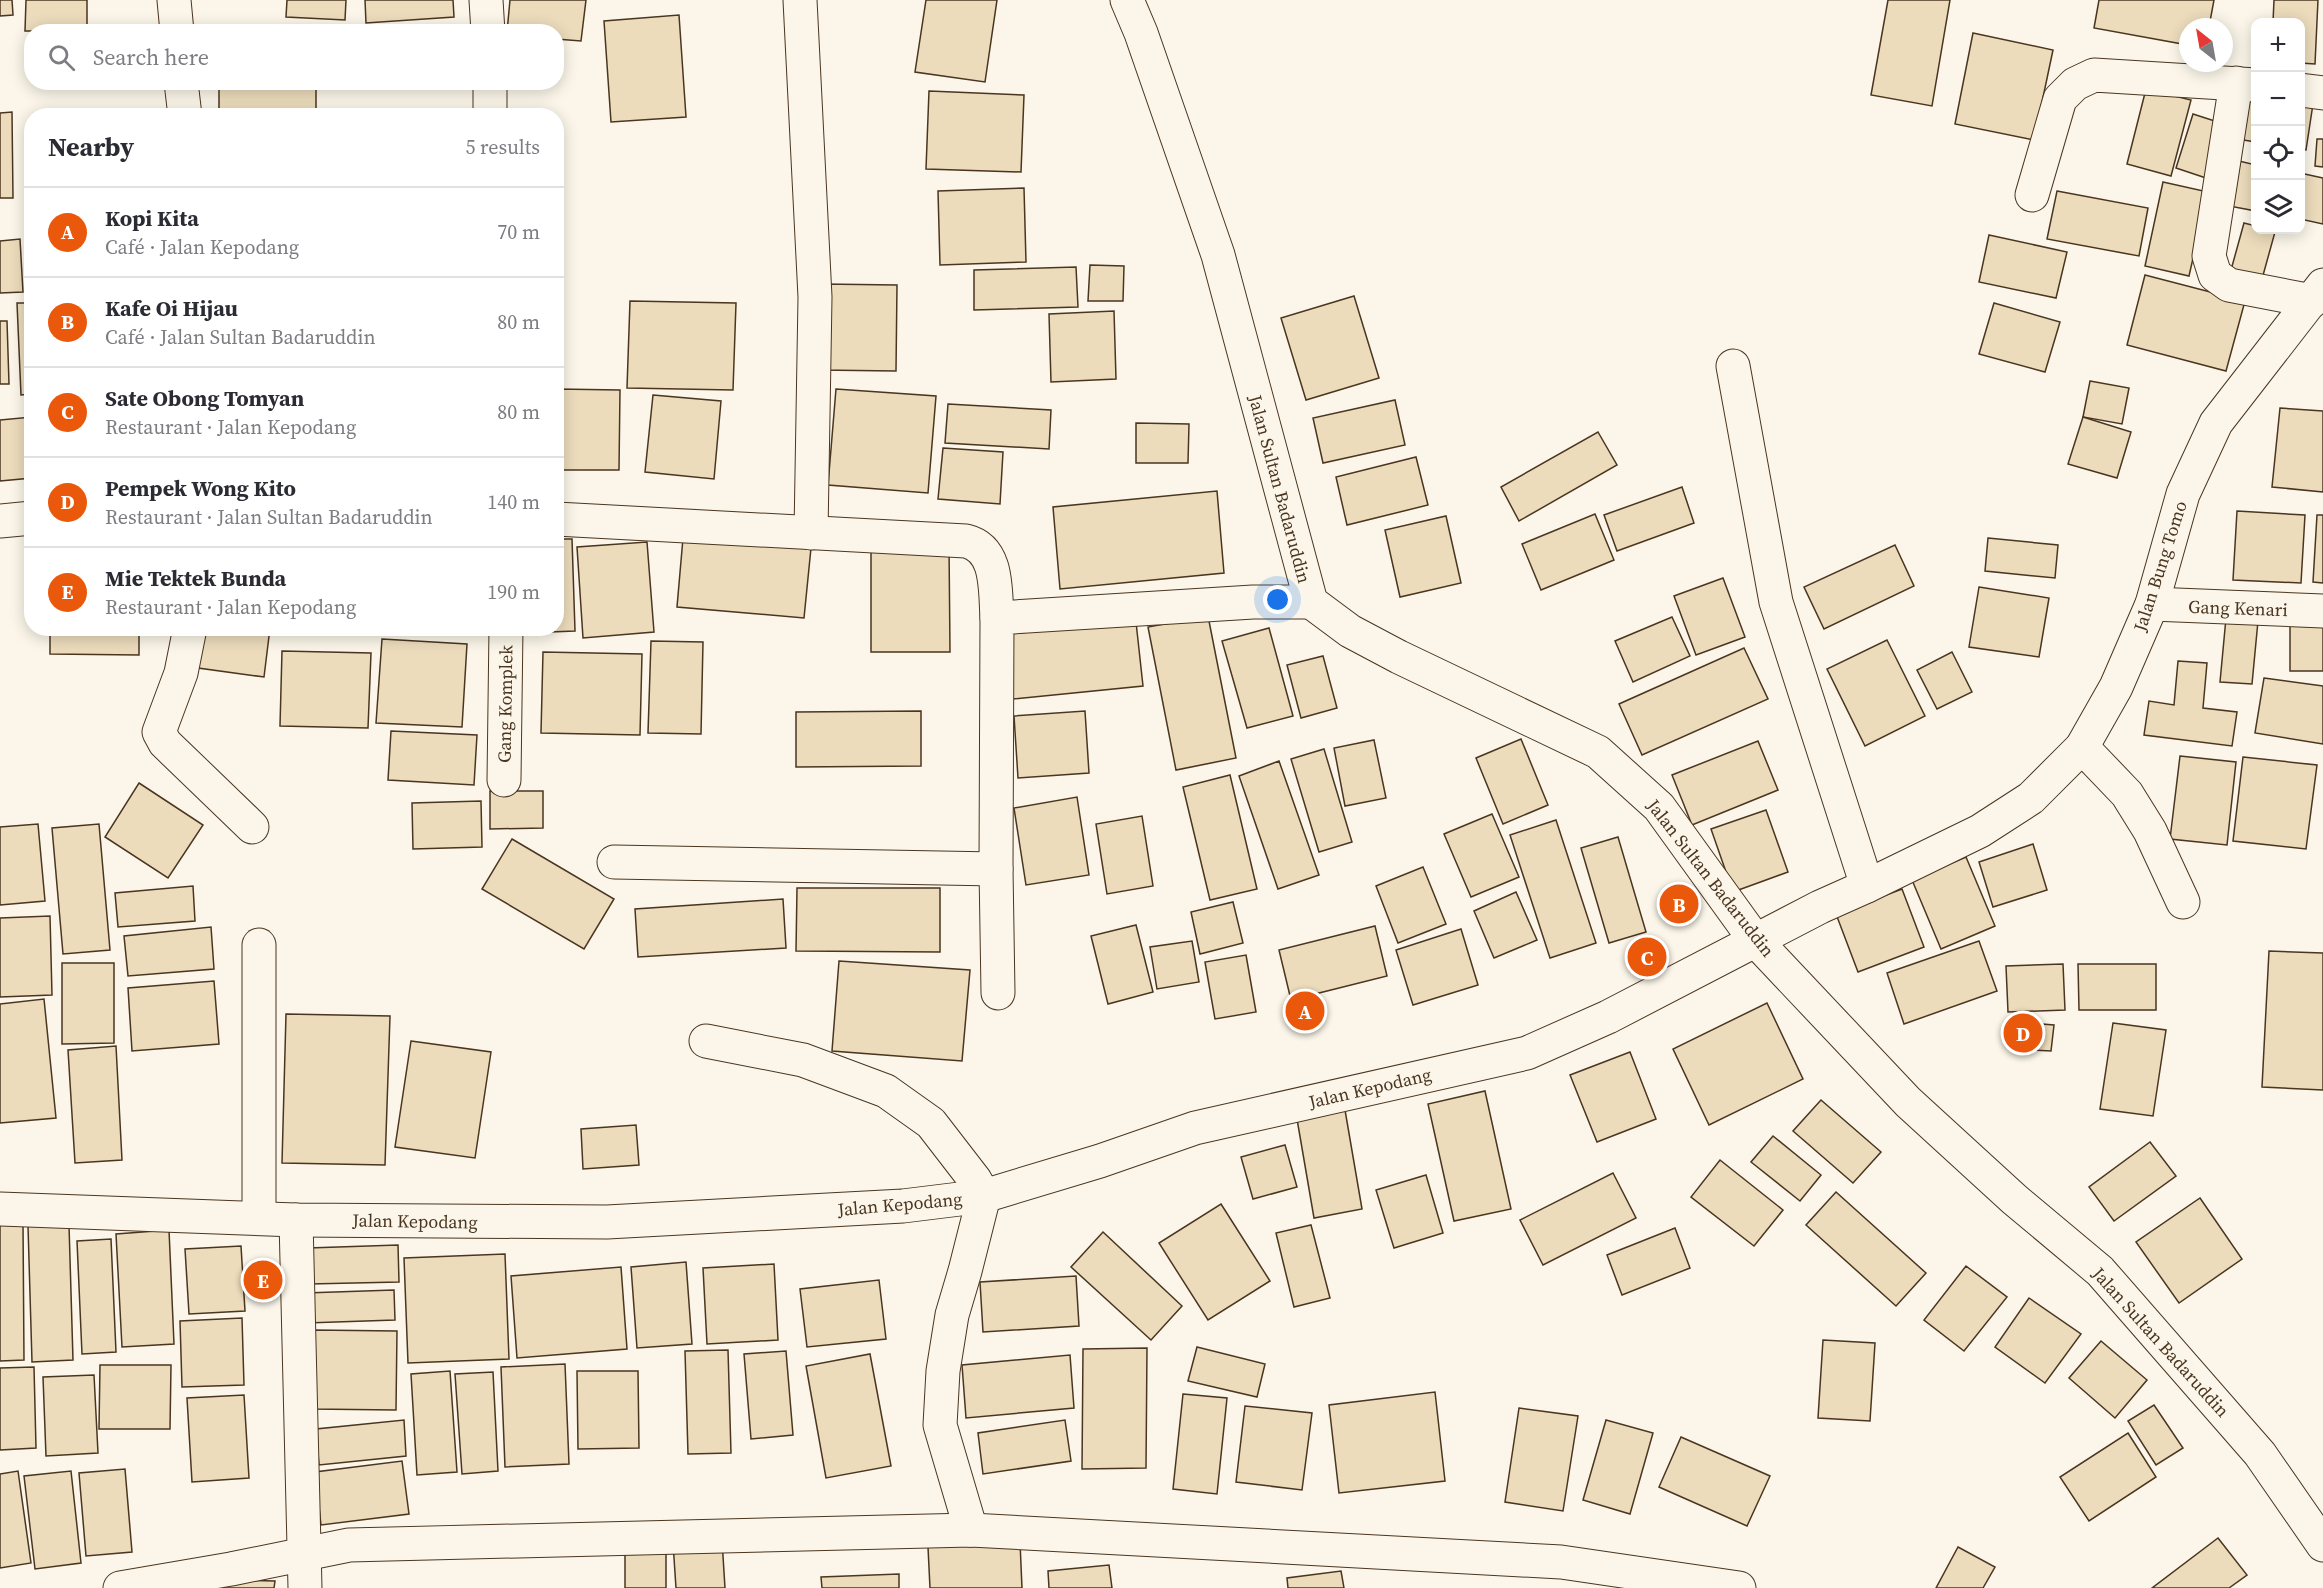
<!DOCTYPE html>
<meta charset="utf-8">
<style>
:root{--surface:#fff;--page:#f7f7f7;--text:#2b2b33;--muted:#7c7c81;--line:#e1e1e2;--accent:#ea580c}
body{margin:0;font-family:"Source Serif 4",serif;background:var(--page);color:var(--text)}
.controls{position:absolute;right:18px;top:18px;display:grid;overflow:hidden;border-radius:12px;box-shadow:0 3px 15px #0003}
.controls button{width:54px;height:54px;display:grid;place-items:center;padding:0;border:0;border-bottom:2px solid var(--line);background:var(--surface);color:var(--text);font:30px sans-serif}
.compass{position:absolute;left:2179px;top:18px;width:54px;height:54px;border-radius:50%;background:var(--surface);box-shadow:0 3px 15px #0003;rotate:329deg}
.you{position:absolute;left:1278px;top:600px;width:21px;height:21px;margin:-15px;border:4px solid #fff;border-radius:50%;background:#1a73e8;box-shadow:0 0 0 9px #1a73e833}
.badge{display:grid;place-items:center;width:39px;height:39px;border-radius:50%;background:var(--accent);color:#fff;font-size:20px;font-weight:700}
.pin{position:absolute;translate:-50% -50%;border:3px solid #fff;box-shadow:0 2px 6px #0006}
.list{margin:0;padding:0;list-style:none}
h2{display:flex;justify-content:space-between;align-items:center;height:78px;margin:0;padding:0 24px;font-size:26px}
h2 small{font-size:20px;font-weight:400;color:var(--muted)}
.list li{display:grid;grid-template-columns:39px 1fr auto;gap:18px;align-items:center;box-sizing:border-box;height:90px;padding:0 24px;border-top:2px solid var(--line)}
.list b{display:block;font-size:22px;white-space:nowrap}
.list p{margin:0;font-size:20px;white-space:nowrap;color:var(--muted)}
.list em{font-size:20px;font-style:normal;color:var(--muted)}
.icon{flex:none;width:33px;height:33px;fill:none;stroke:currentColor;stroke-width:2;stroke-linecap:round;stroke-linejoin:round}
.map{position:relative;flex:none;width:2323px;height:1588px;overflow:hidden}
.search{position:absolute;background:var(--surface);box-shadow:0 3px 15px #0003;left:24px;top:24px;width:540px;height:66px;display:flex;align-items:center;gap:15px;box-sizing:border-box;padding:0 21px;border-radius:24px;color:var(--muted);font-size:22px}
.panel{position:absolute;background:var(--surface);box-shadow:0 3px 15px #0003;left:24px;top:108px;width:540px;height:528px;border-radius:24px}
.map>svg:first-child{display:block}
.building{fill:#ecdcbc;stroke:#4a3520;stroke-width:1.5}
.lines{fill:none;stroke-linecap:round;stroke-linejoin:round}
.street-casing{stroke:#4a3520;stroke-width:35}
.secondary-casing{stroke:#4a3520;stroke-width:35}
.street{stroke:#fbf6e9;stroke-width:33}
.secondary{stroke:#fbf6e9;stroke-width:33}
.labels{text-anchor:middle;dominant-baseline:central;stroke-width:4.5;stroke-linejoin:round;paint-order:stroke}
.street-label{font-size:18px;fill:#4a3520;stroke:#fbf6e9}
</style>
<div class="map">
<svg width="2323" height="1588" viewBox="0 0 2323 1588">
<rect width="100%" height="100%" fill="#fbf6e9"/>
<!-- building -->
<g class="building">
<path d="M0 0H12L13 15 0 16Z"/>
<path d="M26 0H87V31H25Z"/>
<path d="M287 0H346L345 20 286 17Z"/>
<path d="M365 0H453L454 17 366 23Z"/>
<path d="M510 0H586L581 41 556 39V32H507Z"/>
<path d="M926 0H997L985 82 915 72Z"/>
<path d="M1888 0H1950L1932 106 1871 95Z"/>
<path d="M2099 0H2214L2209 27H2188V45L2094 28Z"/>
<path d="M2274 0H2318L2315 64 2300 63V22H2273Z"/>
<path d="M679 15 686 117 611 122 604 21Z"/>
<rect x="220" y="29" width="96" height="3"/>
<path d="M1973 33 2053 50 2034 140 1955 124Z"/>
<rect x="219" y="82" width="97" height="34"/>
<path d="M2146 89 2191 100 2171 176 2127 164Z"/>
<path d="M929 91 1024 95 1021 172 926 169Z"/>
<path d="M2245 93 2256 94V142L2237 139Z"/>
<path d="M2300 102 2313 104 2306 150 2300 149Z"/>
<path d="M12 112 13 198H0V113Z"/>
<path d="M2193 114 2224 124 2206 178 2176 168Z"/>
<path d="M2317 139H2323V167L2315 166Z"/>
<path d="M2239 161 2256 165V211L2229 206Z"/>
<path d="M2300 173 2323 178V224L2300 219Z"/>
<path d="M2163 182 2208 192 2189 276 2145 266Z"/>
<path d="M1024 188 1026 262 940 265 938 191Z"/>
<path d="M2057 191 2148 208 2139 256 2047 239Z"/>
<path d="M2244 223 2256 226V230L2275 232 2262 279 2231 270Z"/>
<path d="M1989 235 2067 252 2056 298 1979 282Z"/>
<path d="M20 239 23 292 0 293V241Z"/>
<path d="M1090 265 1124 266 1123 301H1088Z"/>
<path d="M1076 267 1078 307 974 310V270Z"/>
<path d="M2145 275 2245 301 2226 371 2127 345Z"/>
<path d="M821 284 897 285 896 371 819 370Z"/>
<path d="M1354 296 1379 378 1306 400 1281 318Z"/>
<path d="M630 301 736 303 733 390 627 388Z"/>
<path d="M17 303H32V394L21 395Z"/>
<path d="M1994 303 2060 322 2045 372 1979 354Z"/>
<path d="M1114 311 1116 379 1051 382 1049 314Z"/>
<path d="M0 321H7L9 384H0Z"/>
<path d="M2090 381 2129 388 2122 424 2083 417Z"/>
<path d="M556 389 620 390 619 470H556Z"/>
<path d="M836 389 936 396 928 493 828 485Z"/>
<path d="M653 395 721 401 714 479 645 472Z"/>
<path d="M1395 400 1405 445 1323 463 1313 418Z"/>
<path d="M948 404 1051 410 1049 449 945 443Z"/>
<path d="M2280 408 2323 411V492L2272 487Z"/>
<path d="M32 417V478L0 481V420Z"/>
<path d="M2083 417 2131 432 2117 478 2068 464Z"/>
<path d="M1136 423 1189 424 1188 463H1136Z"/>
<path d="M1598 432 1617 465 1519 521 1501 487Z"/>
<path d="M943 448 1003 452 1000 504 938 499Z"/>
<path d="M1416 457 1428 505 1347 525 1336 477Z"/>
<path d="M1682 487 1694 523 1617 551 1604 515Z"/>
<path d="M1217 491 1224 573 1060 589 1053 507Z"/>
<path d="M2237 511 2305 515 2301 583 2233 580Z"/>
<path d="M1595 514 1614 560 1541 590 1522 544Z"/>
<path d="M2317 515H2323V583L2313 582Z"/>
<path d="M1446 516 1461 583 1400 597 1385 530Z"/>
<path d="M683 538 811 548 804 618 677 607Z"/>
<path d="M1988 538 2058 545 2055 578 1985 571Z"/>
<path d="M556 539H572L575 631 524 633V628H556Z"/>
<path d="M647 542 654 632 583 638 577 547Z"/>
<path d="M949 544 950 652H871V545Z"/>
<path d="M1895 545 1914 586 1824 629 1804 587Z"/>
<path d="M1723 578 1745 637 1696 655 1674 596Z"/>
<path d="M1979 587 2049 598 2039 657 1969 647Z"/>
<path d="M1208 616 1236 758 1176 770 1148 627Z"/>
<path d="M1672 617 1690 656 1633 682 1615 641Z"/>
<path d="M2226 618 2258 621 2252 684 2220 682Z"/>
<path d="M1136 622 1143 686 1013 699 1007 634Z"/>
<rect x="2290" y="622" width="33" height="49"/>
<path d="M50 628H139V655L50 654Z"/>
<path d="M197 628H270L264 677 191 667Z"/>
<path d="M388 628H462L461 631Z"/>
<path d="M1269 628 1293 716 1247 728 1222 641Z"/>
<path d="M382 639 467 644 462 727 376 723Z"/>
<path d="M1887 640 1925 716 1865 746 1827 669Z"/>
<path d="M651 641 703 642 701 734 648 733Z"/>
<path d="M1744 648 1768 699 1642 755 1619 704Z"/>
<path d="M282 651 371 653 368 728 280 726Z"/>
<path d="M543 652 642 654 640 735 541 733Z"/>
<path d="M1952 652 1972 692 1937 709 1917 670Z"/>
<path d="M1323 656 1337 708 1301 718 1287 665Z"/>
<path d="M2178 661 2207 663 2203 708 2237 712 2232 746 2144 735 2149 701 2174 705Z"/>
<path d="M2264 678 2323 686V744L2255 733Z"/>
<path d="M921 711V766L796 767V712Z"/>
<path d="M1085 711 1089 773 1018 778 1014 716Z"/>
<path d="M391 731 477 735 474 785 388 780Z"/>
<path d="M1521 739 1548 805 1503 824 1476 758Z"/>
<path d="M1374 740 1386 798 1345 806 1334 748Z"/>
<path d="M1758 741 1778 790 1692 825 1672 775Z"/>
<path d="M1324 749 1352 842 1319 852 1291 759Z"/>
<path d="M2180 756 2236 762 2227 845 2170 839Z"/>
<path d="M2243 757 2317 765 2306 849 2233 841Z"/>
<path d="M1279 761 1319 875 1278 889 1239 776Z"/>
<path d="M1230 775 1257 889 1210 900 1183 787Z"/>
<path d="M139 783 203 825 168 878 105 837Z"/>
<path d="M490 791H543V828L490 829Z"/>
<path d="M1077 797 1089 875 1026 885 1014 808Z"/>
<path d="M481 801 482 847 413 849 412 803Z"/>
<path d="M1766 810 1788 872 1733 892 1711 829Z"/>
<path d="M1492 814 1519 877 1471 897 1444 834Z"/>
<path d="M1142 816 1153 886 1107 894 1096 824Z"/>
<path d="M1556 820 1596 943 1550 958 1510 835Z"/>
<path d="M38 824 45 901 0 905V827Z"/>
<path d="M99 824 110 950 63 954 52 828Z"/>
<path d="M1618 837 1646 932 1609 943 1581 848Z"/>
<path d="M512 839 614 899 584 949 482 889Z"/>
<path d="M2033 844 2047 890 1993 907 1979 862Z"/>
<path d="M1966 857 1995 926 1941 949 1912 880Z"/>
<path d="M1423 867 1446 924 1398 943 1376 886Z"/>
<path d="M193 886 195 921 118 927 115 893Z"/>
<path d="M797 888H940V952L796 951Z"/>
<path d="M1902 889 1924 947 1858 972 1836 914Z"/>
<path d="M1516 892 1537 940 1494 958 1474 911Z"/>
<path d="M783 899 786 948 638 957 635 909Z"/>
<path d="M1233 902 1243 943 1200 954 1191 912Z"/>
<path d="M50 916 52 995 0 997V918Z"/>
<path d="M1136 925 1153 992 1108 1004 1091 936Z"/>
<path d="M1375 926 1387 976 1291 1000 1279 950Z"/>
<path d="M211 927 214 969 128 976 124 936Z"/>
<path d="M1461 929 1478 985 1413 1005 1396 950Z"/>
<path d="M1192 941 1199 982 1157 989 1150 947Z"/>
<path d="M1979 941 1997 991 1904 1024 1887 973Z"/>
<path d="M2269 951 2323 953V1090L2262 1087Z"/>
<path d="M1246 955 1256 1012 1215 1019 1205 962Z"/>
<path d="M839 961 970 970 962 1061 832 1051Z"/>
<path d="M62 963H114V1043L62 1044Z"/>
<path d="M2063 964 2065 1010 2008 1012 2006 966Z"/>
<path d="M2078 964H2156V1010H2079Z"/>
<path d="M214 981 219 1044 132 1051 128 988Z"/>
<path d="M44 999 56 1118 0 1123V1004Z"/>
<path d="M1767 1003 1803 1079 1709 1125 1673 1049Z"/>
<path d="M286 1014 390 1016 385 1165 282 1163Z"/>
<path d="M2014 1022 2054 1025 2051 1051 2012 1049Z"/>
<path d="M2113 1023 2166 1030 2153 1116 2100 1109Z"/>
<path d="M411 1041 491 1052 475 1158 395 1147Z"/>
<path d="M116 1046 122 1160 75 1163 68 1050Z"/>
<path d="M1630 1052 1656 1119 1597 1142 1570 1075Z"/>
<path d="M1485 1091 1511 1209 1454 1221 1428 1104Z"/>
<path d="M1821 1100 1881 1152 1853 1183 1793 1131Z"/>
<path d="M1345 1110 1362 1209 1314 1218 1297 1119Z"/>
<path d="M636 1125 639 1165 583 1169 581 1129Z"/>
<path d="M1773 1136 1821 1175 1800 1201 1751 1162Z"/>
<path d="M2150 1142 2176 1176 2114 1221 2089 1187Z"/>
<path d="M1285 1145 1297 1187 1253 1199 1241 1157Z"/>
<path d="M1720 1160 1783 1210 1754 1246 1691 1197Z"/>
<path d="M1613 1173 1636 1218 1543 1265 1520 1220Z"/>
<path d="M1426 1175 1443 1233 1394 1248 1376 1190Z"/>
<path d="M1836 1192 1926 1273 1896 1306 1806 1225Z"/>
<path d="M2200 1198 2242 1259 2179 1303 2136 1242Z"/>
<path d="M1221 1204 1270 1281 1208 1320 1159 1243Z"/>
<path d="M0 1224H23L24 1360 0 1361Z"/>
<path d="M69 1225 73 1360 32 1362 28 1226Z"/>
<path d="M1311 1225 1330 1298 1294 1307 1276 1233Z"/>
<path d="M1675 1228 1690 1268 1622 1295 1607 1255Z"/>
<path d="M169 1230 174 1344 122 1347 116 1234Z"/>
<path d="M1103 1232 1182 1306 1151 1340 1071 1267Z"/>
<path d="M111 1239 116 1352 82 1354 77 1241Z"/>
<path d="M398 1245 399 1282 309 1284 308 1248Z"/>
<path d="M241 1246 245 1311 189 1314 185 1249Z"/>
<path d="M505 1254 509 1359 408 1363 404 1258Z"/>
<path d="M686 1262 692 1344 637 1348 631 1267Z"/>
<path d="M774 1264 778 1340 707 1344 703 1268Z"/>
<path d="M1966 1266 2007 1297 1964 1351 1924 1320Z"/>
<path d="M621 1267 627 1349 517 1358 511 1276Z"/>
<path d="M1076 1276 1079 1326 983 1332 980 1282Z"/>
<path d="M879 1280 886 1339 807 1347 800 1289Z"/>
<path d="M394 1290 395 1320 306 1323 305 1293Z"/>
<path d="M2029 1298 2081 1334 2045 1383 1995 1347Z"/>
<path d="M242 1318 244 1385 182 1387 180 1321Z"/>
<path d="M312 1330 397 1331 396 1410 311 1409Z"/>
<path d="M1823 1340 1875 1343 1870 1421 1818 1418Z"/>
<path d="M2101 1341 2147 1380 2115 1418 2069 1378Z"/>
<path d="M1197 1347 1265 1364 1257 1397 1188 1381Z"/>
<path d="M1147 1348 1146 1468 1082 1469 1083 1349Z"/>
<path d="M728 1350 731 1453 688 1454 685 1351Z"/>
<path d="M786 1351 793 1435 751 1439 744 1354Z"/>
<path d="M870 1354 891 1466 826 1478 806 1366Z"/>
<path d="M1070 1355 1074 1408 966 1418 962 1365Z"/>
<path d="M565 1364 569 1464 505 1467 501 1367Z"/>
<path d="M100 1365H171L170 1429H99Z"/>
<path d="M34 1367 36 1448 0 1450V1368Z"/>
<path d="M450 1371 457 1472 417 1475 411 1374Z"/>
<path d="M577 1371H638L639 1448 578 1449Z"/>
<path d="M493 1372 498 1471 462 1474 455 1374Z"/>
<path d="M94 1375 98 1453 46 1456 43 1377Z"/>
<path d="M1435 1392 1445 1481 1339 1493 1329 1405Z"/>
<path d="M1183 1394 1227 1398 1217 1494 1173 1489Z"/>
<path d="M244 1395 249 1478 192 1482 187 1398Z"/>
<path d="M2154 1405 2183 1448 2156 1465 2128 1421Z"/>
<path d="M1245 1406 1312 1413 1302 1490 1236 1482Z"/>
<path d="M1519 1408 1578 1416 1563 1511 1505 1502Z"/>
<path d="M404 1420 406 1456 319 1465 316 1429Z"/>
<path d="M1065 1420 1071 1461 983 1474 978 1433Z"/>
<path d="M1606 1420 1653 1433 1630 1514 1583 1500Z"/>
<path d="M2128 1433 2156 1477 2089 1521 2060 1477Z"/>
<path d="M1681 1437 1770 1476 1747 1526 1659 1487Z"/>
<path d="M402 1461 409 1514 321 1525 315 1472Z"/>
<path d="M125 1469 132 1552 86 1556 79 1473Z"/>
<path d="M18 1471 31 1563 0 1568V1474Z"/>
<path d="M71 1471 81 1563 35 1569 24 1476Z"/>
<path d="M2218 1538 2247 1575 2229 1588H2152Z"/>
<path d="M722 1540 725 1588H676L673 1543Z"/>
<path d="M1020 1542 1022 1588H930L928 1547Z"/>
<path d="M666 1545V1588H625V1546Z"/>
<path d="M1958 1547 1995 1567 1983 1588H1936Z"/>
<path d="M1109 1565 1112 1588H1049L1048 1571Z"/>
<path d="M1341 1571 1344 1588H1288L1287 1578Z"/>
<path d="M899 1574V1588H822L821 1577Z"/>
<path d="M207 1579 275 1581 274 1588H207Z"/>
</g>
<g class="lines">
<defs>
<g id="street">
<path d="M174 0 177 32"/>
<path d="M486 0 488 32"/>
<path d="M800 0 815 297 811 533"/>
<path d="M1127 0 1141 33 1218 255 1311 602 1350 631 1399 657 1598 752 1659 807 1755 940"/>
<path d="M181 82 185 116"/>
<path d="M490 82V116"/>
<path d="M2236 83 2209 256 2215 275 2229 285 2312 301"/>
<path d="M2300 90 2323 93"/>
<path d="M2032 195 2060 99 2075 84 2094 75 2256 85"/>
<path d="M1733 366 1776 602 1867 886"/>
<path d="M556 519 966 541C999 549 995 591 997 618"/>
<path d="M0 521 32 518"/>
<path d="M2152 604 2323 611"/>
<path d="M190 628 181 673 159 732 165 743 252 827"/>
<path d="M2082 747 2127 794 2150 831 2183 902"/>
<path d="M504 780 506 628"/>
<path d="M614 862 996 869 997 618 1253 602H1311"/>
<path d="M996 869 998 993"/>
<path d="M706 1041 803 1060 886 1091 931 1123 975 1180 984 1196 965 1271 952 1315 943 1371 940 1425 971 1530"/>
<path d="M259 1217V945"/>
<path d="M296 1220 305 1588"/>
<path d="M120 1588 231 1569 349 1545 971 1530 1561 1562 1739 1588"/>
</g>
<g id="secondary">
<path d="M1755 940 1908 1102 2014 1199 2100 1271 2260 1454 2323 1545"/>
<path d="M0 1209 296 1220 607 1222 903 1206 984 1196 1100 1161 1195 1128 1527 1053 1608 1017 1820 907 1867 886 1980 831 2031 798 2082 747 2116 687 2152 604 2183 494 2216 423 2323 285"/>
</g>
</defs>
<!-- street casing -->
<use href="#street" class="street-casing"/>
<!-- secondary casing -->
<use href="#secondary" class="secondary-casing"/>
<!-- street -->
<use href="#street" class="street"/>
<!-- secondary -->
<use href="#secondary" class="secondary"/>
</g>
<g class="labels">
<!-- street labels -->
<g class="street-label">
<text transform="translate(1280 489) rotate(75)">Jalan Sultan Badaruddin</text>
<text transform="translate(2160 566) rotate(-72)">Jalan Bung Tomo</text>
<text transform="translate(2238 608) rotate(2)">Gang Kenari</text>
<text transform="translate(505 704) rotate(-89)">Gang Komplek</text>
<text transform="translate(1711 878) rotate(52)">Jalan Sultan Badaruddin</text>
<text transform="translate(1370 1088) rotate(-13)">Jalan Kepodang</text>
<text transform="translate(900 1204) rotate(-5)">Jalan Kepodang</text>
<text transform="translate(415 1221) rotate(1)">Jalan Kepodang</text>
<text transform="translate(2161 1342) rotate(48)">Jalan Sultan Badaruddin</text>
</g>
</g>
</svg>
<div class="controls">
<button>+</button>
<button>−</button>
<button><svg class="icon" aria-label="locate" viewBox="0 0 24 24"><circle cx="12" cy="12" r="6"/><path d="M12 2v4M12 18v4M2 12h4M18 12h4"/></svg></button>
<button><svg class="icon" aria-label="layers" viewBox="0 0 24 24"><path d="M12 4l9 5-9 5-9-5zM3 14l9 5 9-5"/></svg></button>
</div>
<svg class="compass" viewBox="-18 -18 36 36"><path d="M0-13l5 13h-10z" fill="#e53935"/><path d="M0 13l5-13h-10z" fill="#7c7c81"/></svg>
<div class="you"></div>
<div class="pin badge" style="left:1305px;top:1011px">A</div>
<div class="pin badge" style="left:1679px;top:904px">B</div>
<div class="pin badge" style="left:1647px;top:957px">C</div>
<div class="pin badge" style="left:2023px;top:1033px">D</div>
<div class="pin badge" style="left:263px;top:1280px">E</div>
<div class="search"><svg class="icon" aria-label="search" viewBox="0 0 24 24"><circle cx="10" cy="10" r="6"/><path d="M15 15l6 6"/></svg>Search here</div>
<section class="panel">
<h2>Nearby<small>5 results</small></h2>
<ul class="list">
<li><span class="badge">A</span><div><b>Kopi Kita</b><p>Café · Jalan Kepodang</p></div><em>70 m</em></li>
<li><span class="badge">B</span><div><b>Kafe Oi Hijau</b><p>Café · Jalan Sultan Badaruddin</p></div><em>80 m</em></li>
<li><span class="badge">C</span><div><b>Sate Obong Tomyan</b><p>Restaurant · Jalan Kepodang</p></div><em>80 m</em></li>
<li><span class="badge">D</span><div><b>Pempek Wong Kito</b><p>Restaurant · Jalan Sultan Badaruddin</p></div><em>140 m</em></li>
<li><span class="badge">E</span><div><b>Mie Tektek Bunda</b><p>Restaurant · Jalan Kepodang</p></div><em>190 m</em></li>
</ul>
</section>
</div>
